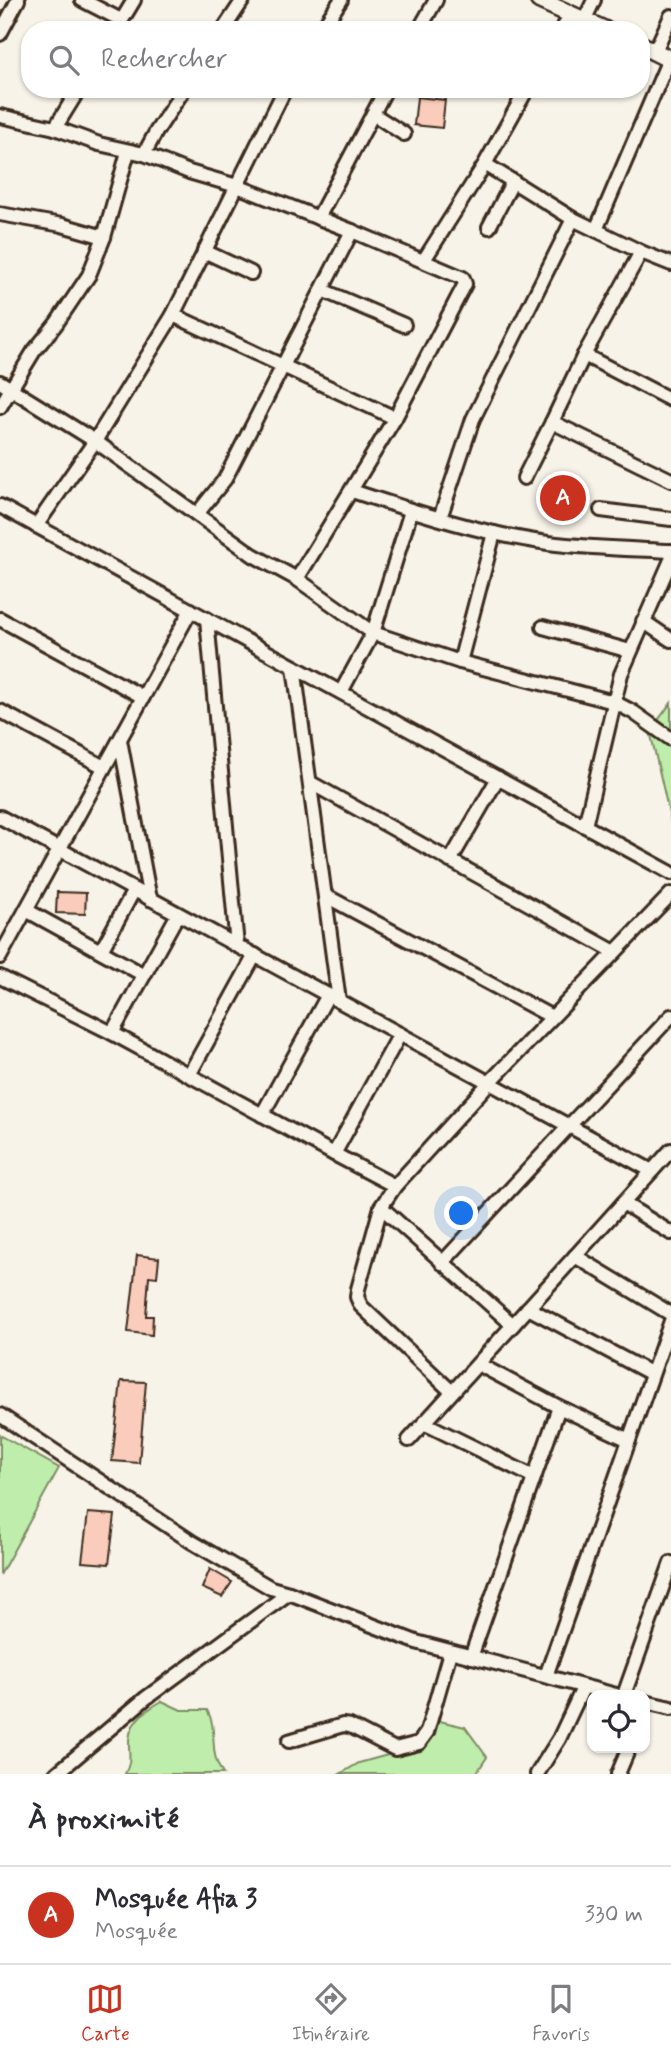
<!DOCTYPE html>
<html lang="fr">
<meta charset="utf-8">
<style>
:root{--surface:#fff;--page:#f2f2f3;--text:#2b2b33;--muted:#7c7c81;--line:#e1e1e2;--accent:#c8321e}
body{margin:0;font-family:Mynerve,sans-serif;background:var(--page);color:var(--text)}
.controls{position:absolute;right:21px;bottom:21px;display:grid;overflow:hidden;border-radius:14px;box-shadow:0 2px 5px #0004}
.controls button{width:63px;height:63px;display:grid;place-items:center;padding:0;border:0;border-bottom:2px solid var(--line);background:var(--surface);color:var(--text);font:35px sans-serif}
.you{position:absolute;left:462px;top:1214px;width:24px;height:24px;margin:-18px;border:5px solid #fff;border-radius:50%;background:#1a73e8;box-shadow:0 0 0 10px #1a73e833}
.badge{display:grid;place-items:center;width:46px;height:46px;border-radius:50%;background:var(--accent);color:#fff;font-size:23px;font-weight:700}
.pin{position:absolute;translate:-50% -50%;border:4px solid #fff;box-shadow:0 2px 7px #0006}
.list{margin:0;padding:0;list-style:none}
h2{display:flex;justify-content:space-between;align-items:center;height:91px;margin:0;padding:0 28px;font-size:30px}
h2 small{font-size:23px;font-weight:400;color:var(--muted)}
.list li{display:grid;grid-template-columns:46px 1fr auto;gap:21px;align-items:center;box-sizing:border-box;height:98px;padding:0 28px;border-top:2px solid var(--line)}
.list b{display:block;font-size:26px;white-space:nowrap}
.list p{margin:0;font-size:23px;white-space:nowrap;color:var(--muted)}
.list em{font-size:23px;font-style:normal;color:var(--muted)}
.icon{flex:none;width:38px;height:38px;fill:none;stroke:currentColor;stroke-width:2;stroke-linecap:round;stroke-linejoin:round}
.map{position:relative;flex:none;width:671px;height:1774px;overflow:hidden}
.search{position:absolute;background:var(--surface);box-shadow:0 2px 5px #0004;left:21px;right:21px;top:21px;height:77px;display:flex;align-items:center;gap:18px;box-sizing:border-box;padding:0 24px;border-radius:28px;color:var(--muted);font-size:26px}
.sheet{height:189px;background:var(--surface)}
nav{display:flex;justify-content:space-around;align-items:center;box-sizing:border-box;height:98px;border-top:2px solid var(--line);background:var(--surface);font-size:19px;color:var(--muted)}
nav a{display:grid;justify-items:center;gap:4px}
nav .on{color:var(--accent)}
.map>svg:first-child{display:block}
.green{fill:#bfedab;stroke:#7d8c64;stroke-width:2}
.building{fill:#f9ccbb;stroke:#3b2a1e;stroke-width:2}
.lines{fill:none;stroke-linecap:round;stroke-linejoin:round}
.street-casing{stroke:#3b2a1e;stroke-width:18}
.secondary-casing{stroke:#3b2a1e;stroke-width:21}
.street{stroke:#f7f3e8;stroke-width:12}
.secondary{stroke:#f7f3e8;stroke-width:16}
</style>
<div class="map">
<svg width="671" height="1774" viewBox="0 0 671 1774">
<rect width="100%" height="100%" fill="#f7f3e8"/>
<filter id="ink" filterUnits="userSpaceOnUse"><feTurbulence type="fractalNoise" baseFrequency=".0143" numOctaves="2"/><feDisplacementMap in="SourceGraphic" scale="14" xChannelSelector="R" yChannelSelector="G"/><feConvolveMatrix kernelMatrix="1 2 1 2 8 2 1 2 1" color-interpolation-filters="sRGB"/></filter>
<g filter="url(#ink)">
<!-- green -->
<g class="green">
<path d="M671 703V822L650 731Z"/>
<path d="M0 1435 59 1468 0 1575Z"/>
<path d="M162 1701 181 1710H207C219 1730 207 1751 223 1774H125C130 1764 130 1759 129 1747 127 1723 143 1712 162 1701Z"/>
<path d="M431 1719 465 1727 487 1757 476 1774H340L359 1763 413 1748Z"/>
</g>
<!-- building -->
<g class="building">
<path d="M417 97 445 100 442 128 414 125Z"/>
<path d="M57 892 86 893 85 914 56 913Z"/>
<path d="M137 1255 159 1258 157 1277 149 1276 146 1316H153L152 1335 128 1332Z"/>
<path d="M121 1381 146 1382 139 1463 112 1461Z"/>
<path d="M88 1513 115 1515 109 1564 82 1562Z"/>
<path d="M210 1569 232 1582 222 1597 202 1588Z"/>
</g>
<g class="lines">
<defs>
<g id="street">
<path d="M82 0 121 20"/>
<path d="M584 21 594 0"/>
<path d="M116 30 134 0"/>
<path d="M223 30 243 0"/>
<path d="M321 30 341 0"/>
<path d="M419 30 436 0"/>
<path d="M562 30 571 14"/>
<path d="M0 34 18 0"/>
<path d="M655 51 671 16"/>
<path d="M373 114 404 134"/>
<path d="M0 116 55 128 99 144 144 154 189 172 237 186 352 231 463 278 465 284 395 418 297 579"/>
<path d="M55 128 79 89"/>
<path d="M144 154 156 132 184 89"/>
<path d="M485 164 573 219 641 252 671 264"/>
<path d="M0 214 62 225 104 237"/>
<path d="M318 218 386 89"/>
<path d="M489 227 513 181"/>
<path d="M596 230 669 59"/>
<path d="M204 251 251 273"/>
<path d="M641 252 584 355 552 422 671 480"/>
<path d="M424 260 485 164 527 89"/>
<path d="M322 290 404 325"/>
<path d="M173 315 395 418"/>
<path d="M584 355 671 400"/>
<path d="M0 382 95 441 253 555 297 579 373 633 460 662 614 702 633 712 671 739"/>
<path d="M0 407 34 351 56 324 89 275 104 237 128 152"/>
<path d="M524 478 552 422"/>
<path d="M352 491C416 512 482 534 548 543 589 548 630 549 671 551"/>
<path d="M0 506 671 873"/>
<path d="M601 510 671 519"/>
<path d="M197 514 225 479 352 231"/>
<path d="M440 518 473 419 573 219"/>
<path d="M36 526 95 441 173 315 285 89"/>
<path d="M0 619 143 697"/>
<path d="M207 619 237 946"/>
<path d="M643 621 671 640"/>
<path d="M543 627 630 651"/>
<path d="M460 662 494 533"/>
<path d="M294 667 339 1001"/>
<path d="M341 692 373 633 411 511"/>
<path d="M0 711 104 767"/>
<path d="M120 740 150 899"/>
<path d="M311 783 615 952"/>
<path d="M0 817 652 1171"/>
<path d="M585 826 621 674 671 560"/>
<path d="M450 861 498 778"/>
<path d="M326 896 552 1017"/>
<path d="M26 910 144 975"/>
<path d="M101 951 134 890"/>
<path d="M0 957 191 610"/>
<path d="M0 977 112 1033 334 1154 395 1186"/>
<path d="M112 1033 178 914"/>
<path d="M189 1075 255 955"/>
<path d="M262 1115 328 995"/>
<path d="M334 1154 400 1034"/>
<path d="M623 1203 671 1233"/>
<path d="M381 1207 513 1325"/>
<path d="M575 1256 671 1314"/>
<path d="M442 1263 671 1016"/>
<path d="M528 1308 652 1374"/>
<path d="M478 1364 559 1407 629 1440"/>
<path d="M452 1392 361 1306 357 1297 358 1289 381 1207 395 1186 489 1083 671 894"/>
<path d="M0 1415 192 1542 271 1588 289 1593 416 1642 616 1695"/>
<path d="M424 1423 534 1477"/>
<path d="M409 1440 671 1150"/>
<path d="M471 1657 559 1407"/>
<path d="M546 1676 671 1321"/>
<path d="M624 1695 671 1563"/>
<path d="M645 1702 671 1708"/>
<path d="M289 1741 343 1725 350 1726 395 1749 419 1743 427 1732 450 1652"/>
<path d="M56 1774 146 1698 289 1593"/>
<path d="M537 1774 559 1739 583 1688"/>
<path d="M618 1774 629 1748"/>
</g>
<g id="secondary">
<path d="M539 0 605 30"/>
<path d="M641 45 671 60"/>
</g>
</defs>
<!-- street casing -->
<use href="#street" class="street-casing"/>
<!-- secondary casing -->
<use href="#secondary" class="secondary-casing"/>
<!-- street -->
<use href="#street" class="street"/>
<!-- secondary -->
<use href="#secondary" class="secondary"/>
</g>
</g>
</svg>
<div class="controls">
<button><svg class="icon" aria-label="locate" viewBox="0 0 24 24"><circle cx="12" cy="12" r="6"/><path d="M12 2v4M12 18v4M2 12h4M18 12h4"/></svg></button>
</div>
<div class="you"></div>
<div class="pin badge" style="left:563px;top:498px">A</div>
<div class="search"><svg class="icon" aria-label="search" viewBox="0 0 24 24"><circle cx="10" cy="10" r="6"/><path d="M15 15l6 6"/></svg>Rechercher</div>
</div>
<section class="sheet">
<h2>À proximité<small></small></h2>
<ul class="list">
<li><span class="badge">A</span><div><b>Mosquée Afia 3</b><p>Mosquée</p></div><em>330 m</em></li>
</ul>
</section>
<nav>
<a class="on"><svg class="icon" aria-label="map" viewBox="0 0 24 24"><path d="M3 6l6-2 6 2 6-2v14l-6 2-6-2-6 2zM9 4v14M15 6v14"/></svg>Carte</a>
<a><svg class="icon" aria-label="directions" viewBox="0 0 24 24"><path d="M12 3l9 9-9 9-9-9zM9 14v-3h6M13 9l2 2-2 2"/></svg>Itinéraire</a>
<a><svg class="icon" aria-label="saved" viewBox="0 0 24 24"><path d="M7 4h10v16l-5-4-5 4z"/></svg>Favoris</a>
</nav>
